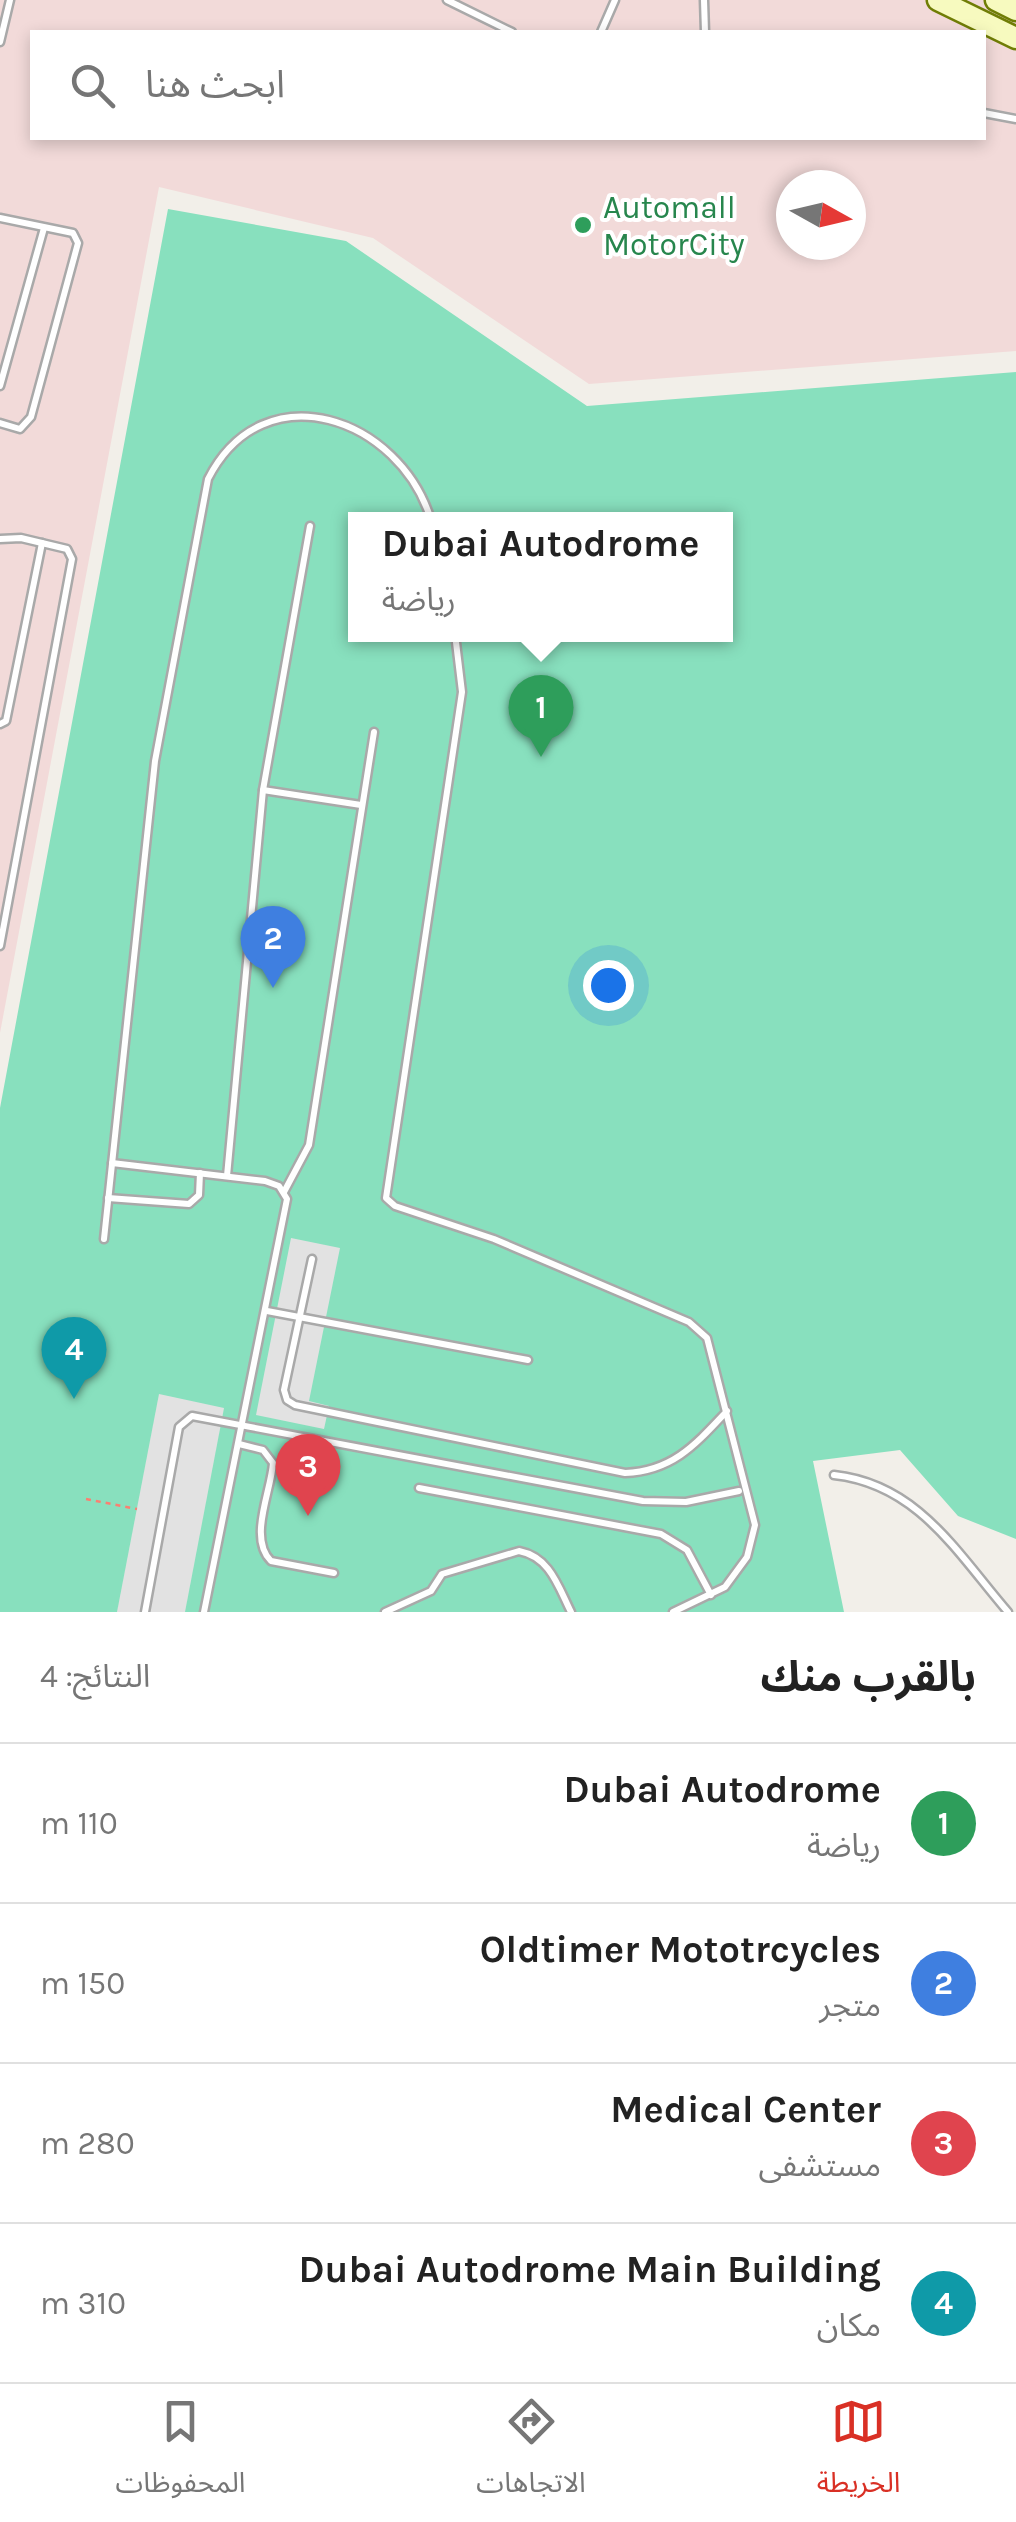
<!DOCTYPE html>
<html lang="ar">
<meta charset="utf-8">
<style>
:root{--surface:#fff;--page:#f2f2f2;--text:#222;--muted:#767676;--line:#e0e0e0;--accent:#d93025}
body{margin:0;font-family:Karla,"Noto Sans Arabic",sans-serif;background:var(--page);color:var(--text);direction:rtl}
.compass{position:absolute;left:776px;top:170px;width:90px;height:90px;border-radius:50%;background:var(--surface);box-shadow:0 5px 15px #0003;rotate:98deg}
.you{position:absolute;left:608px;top:985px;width:35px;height:35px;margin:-25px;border:8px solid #fff;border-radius:50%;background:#1a73e8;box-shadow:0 0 0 15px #1a73e833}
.badge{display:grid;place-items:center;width:65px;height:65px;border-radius:50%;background:var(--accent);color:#fff;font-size:32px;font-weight:700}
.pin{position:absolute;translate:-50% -82px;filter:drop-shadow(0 2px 5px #0008)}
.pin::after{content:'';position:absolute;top:52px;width:35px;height:30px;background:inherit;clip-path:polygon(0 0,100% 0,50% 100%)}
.popup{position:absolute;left:348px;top:512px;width:385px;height:130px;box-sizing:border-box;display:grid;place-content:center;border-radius:0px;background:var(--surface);filter:drop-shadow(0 2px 8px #0005);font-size:32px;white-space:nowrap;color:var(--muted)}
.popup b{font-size:38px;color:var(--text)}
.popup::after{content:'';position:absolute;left:50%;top:100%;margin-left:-20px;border:20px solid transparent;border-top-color:var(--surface)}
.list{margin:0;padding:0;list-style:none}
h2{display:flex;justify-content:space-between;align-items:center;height:130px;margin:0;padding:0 40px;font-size:42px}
h2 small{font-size:32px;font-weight:400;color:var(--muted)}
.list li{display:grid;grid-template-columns:65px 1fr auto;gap:30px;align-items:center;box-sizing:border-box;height:160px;padding:0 40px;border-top:2px solid var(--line)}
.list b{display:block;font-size:38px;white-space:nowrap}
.list p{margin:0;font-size:32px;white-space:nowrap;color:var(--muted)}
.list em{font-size:32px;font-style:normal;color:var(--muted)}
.icon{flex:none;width:55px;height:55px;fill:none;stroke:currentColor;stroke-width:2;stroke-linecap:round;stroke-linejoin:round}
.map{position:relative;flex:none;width:1016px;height:1612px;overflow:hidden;direction:ltr}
.search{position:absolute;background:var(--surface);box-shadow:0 5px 15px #0003;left:30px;right:30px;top:30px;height:110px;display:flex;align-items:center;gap:25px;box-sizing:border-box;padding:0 35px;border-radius:0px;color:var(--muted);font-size:38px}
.sheet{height:770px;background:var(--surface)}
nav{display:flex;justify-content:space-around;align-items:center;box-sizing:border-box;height:140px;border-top:2px solid var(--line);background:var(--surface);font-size:28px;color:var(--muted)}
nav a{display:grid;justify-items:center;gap:5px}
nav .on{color:var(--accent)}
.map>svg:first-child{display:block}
.commercial{fill:#f2dad9;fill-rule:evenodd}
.pitch{fill:#88e0be;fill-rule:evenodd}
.parking{fill:#e2e2e2}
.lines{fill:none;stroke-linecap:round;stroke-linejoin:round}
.lane-casing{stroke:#a9a9a9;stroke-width:11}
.secondary-casing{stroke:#707d05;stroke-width:25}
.path{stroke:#fa8072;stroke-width:2.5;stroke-dasharray:5 5;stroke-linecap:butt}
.lane{stroke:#fff;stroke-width:6}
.secondary{stroke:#f7fabf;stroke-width:20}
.leisure-dot{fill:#2e9e5b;stroke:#fff;stroke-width:4}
.labels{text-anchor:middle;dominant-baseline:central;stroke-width:8;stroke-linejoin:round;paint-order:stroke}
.leisure-label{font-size:32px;fill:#27864d;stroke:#fff;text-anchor:start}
</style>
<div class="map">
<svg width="1016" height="1612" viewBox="0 0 1016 1612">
<rect width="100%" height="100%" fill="#f2efe9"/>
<!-- commercial -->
<path class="commercial" d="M0 0H1016V351L589 384 373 238 159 187 0 1033ZM32 32H984V138H32ZM791 185H851V245H791Z"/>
<!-- pitch -->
<path class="pitch" d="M168 209 346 241 587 406 1016 372V1539L958 1516 900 1450 813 1461 844 1612H0V1108ZM356 520H726V634H356Z"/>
<!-- parking -->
<g class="parking">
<path d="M291 1238 340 1248 309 1401 329 1406 324 1429 256 1415Z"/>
<path d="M159 1394 224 1408 185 1612H117Z"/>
</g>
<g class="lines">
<defs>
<g id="lane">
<path d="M447 0 512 32"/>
<path d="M704 0 705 32"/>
<path d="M601 32 615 0"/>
<path d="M0 42 10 0"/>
<path d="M984 113 1016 119"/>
<path d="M0 218 73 233 78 243 31 417 20 429 0 423"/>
<path d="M0 386 44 228"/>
<path d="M0 539 21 538 67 549 72 559 0 946"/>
<path d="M455 634 462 692 386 1198 395 1206 494 1239 689 1322 707 1338 755 1525 747 1557 725 1587 673 1612"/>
<path d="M0 724 6 721 42 543"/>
<path d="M263 790 361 805"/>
<path d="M112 1163 265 1181 279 1186 287 1199 204 1612"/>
<path d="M227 1176 263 790 310 526"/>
<path d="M284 1192 309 1145 374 732"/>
<path d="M108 1198 189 1204 199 1195 200 1173"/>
<path d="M104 1239 155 761 208 479C264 369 400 418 431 520"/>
<path d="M312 1259 284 1390 287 1400 295 1405 625 1473C673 1471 696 1444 727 1411"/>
<path d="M267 1311 528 1360"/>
<path d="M239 1444 263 1450 273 1463C271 1492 248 1538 271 1561L334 1573"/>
<path d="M834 1475C918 1484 957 1553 1008 1612"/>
<path d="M419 1488 661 1534 687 1550 711 1595"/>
<path d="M145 1612 179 1427 192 1416 643 1501 686 1502 739 1491"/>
<path d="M385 1612 431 1591 442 1574 519 1551C550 1557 558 1586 571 1612"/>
</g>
<g id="secondary">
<path d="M938 0 1016 38"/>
<path d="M996 0 1016 10"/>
</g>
</defs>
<!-- lane casing -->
<use href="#lane" class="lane-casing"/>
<!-- secondary casing -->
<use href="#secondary" class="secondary-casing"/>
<!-- path -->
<path class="path" d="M86 1499 137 1509"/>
<!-- lane -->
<use href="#lane" class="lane"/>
<!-- secondary -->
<use href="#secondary" class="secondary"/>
</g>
<!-- markers -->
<circle class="leisure-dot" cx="583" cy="225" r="10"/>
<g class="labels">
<!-- leisure labels -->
<g class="leisure-label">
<text x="603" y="207">Automall<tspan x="603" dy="37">MotorCity</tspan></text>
</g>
</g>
</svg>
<svg class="compass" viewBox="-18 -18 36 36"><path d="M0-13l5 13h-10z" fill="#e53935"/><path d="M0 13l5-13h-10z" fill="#767676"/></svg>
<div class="you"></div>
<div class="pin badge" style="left:541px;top:757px;background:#2e9e5b">1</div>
<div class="popup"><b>Dubai Autodrome</b>رياضة</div>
<div class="pin badge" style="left:273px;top:988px;background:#3f7fe0">2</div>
<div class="pin badge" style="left:308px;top:1516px;background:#e0444e">3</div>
<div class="pin badge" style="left:74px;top:1399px;background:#0f9aa8">4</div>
<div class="search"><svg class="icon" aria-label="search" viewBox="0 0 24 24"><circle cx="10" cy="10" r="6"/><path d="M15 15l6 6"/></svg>ابحث هنا</div>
</div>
<section class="sheet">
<h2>بالقرب منك<small>النتائج: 4</small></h2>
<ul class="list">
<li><span class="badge" style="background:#2e9e5b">1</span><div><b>Dubai Autodrome</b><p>رياضة</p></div><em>110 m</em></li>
<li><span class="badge" style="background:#3f7fe0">2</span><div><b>Oldtimer Mototrcycles</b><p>متجر</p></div><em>150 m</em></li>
<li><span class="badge" style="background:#e0444e">3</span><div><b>Medical Center</b><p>مستشفى</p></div><em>280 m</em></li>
<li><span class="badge" style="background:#0f9aa8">4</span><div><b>Dubai Autodrome Main Building</b><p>مكان</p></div><em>310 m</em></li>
</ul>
</section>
<nav>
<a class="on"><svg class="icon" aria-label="map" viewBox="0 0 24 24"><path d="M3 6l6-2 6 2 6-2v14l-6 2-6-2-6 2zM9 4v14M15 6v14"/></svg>الخريطة</a>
<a><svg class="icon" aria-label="directions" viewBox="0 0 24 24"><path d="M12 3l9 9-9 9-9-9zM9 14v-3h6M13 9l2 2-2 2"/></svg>الاتجاهات</a>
<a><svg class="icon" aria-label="saved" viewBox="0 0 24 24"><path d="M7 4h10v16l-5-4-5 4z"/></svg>المحفوظات</a>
</nav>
